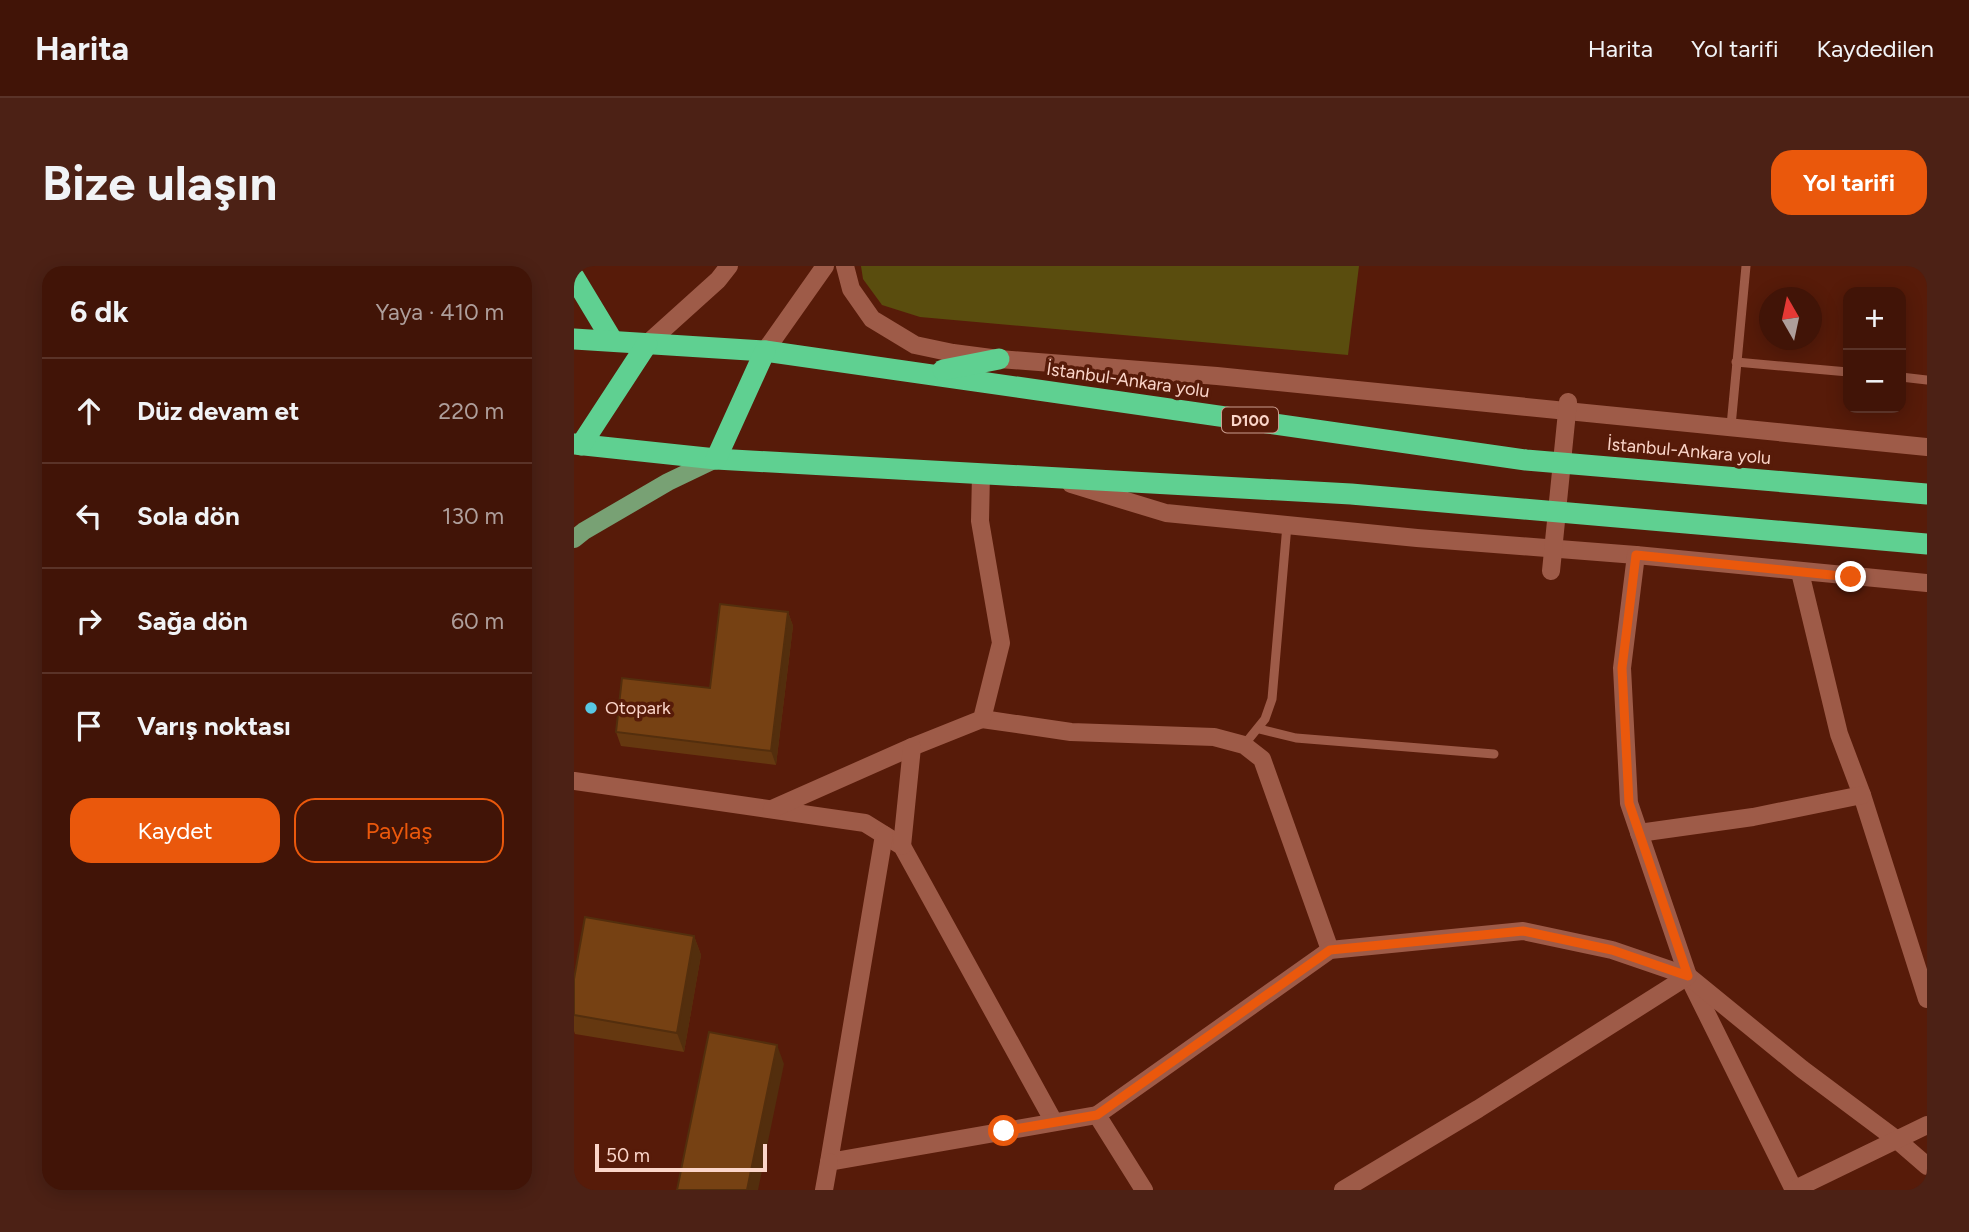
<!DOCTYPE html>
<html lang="tr">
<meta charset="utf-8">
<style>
:root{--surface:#411407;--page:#4c2115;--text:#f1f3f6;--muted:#ae9e9b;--line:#5a3328;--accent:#ea580c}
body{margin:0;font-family:Figtree,sans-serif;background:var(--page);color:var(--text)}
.controls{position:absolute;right:21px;top:21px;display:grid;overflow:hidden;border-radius:14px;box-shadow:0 4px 18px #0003}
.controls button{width:63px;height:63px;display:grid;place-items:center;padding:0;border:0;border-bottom:2px solid var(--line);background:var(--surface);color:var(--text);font:35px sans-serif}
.compass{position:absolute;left:1185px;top:21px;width:63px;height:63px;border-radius:50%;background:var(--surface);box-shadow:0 4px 18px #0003;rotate:351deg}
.scale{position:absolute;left:21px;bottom:18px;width:172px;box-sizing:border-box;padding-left:7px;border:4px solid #fbd5c9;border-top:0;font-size:19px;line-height:24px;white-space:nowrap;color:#fbd5c9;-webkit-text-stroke:5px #571b09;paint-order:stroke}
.stop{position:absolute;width:21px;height:21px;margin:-16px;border:5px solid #ea580c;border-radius:50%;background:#fff}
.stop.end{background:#ea580c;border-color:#fff;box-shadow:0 2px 7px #0008}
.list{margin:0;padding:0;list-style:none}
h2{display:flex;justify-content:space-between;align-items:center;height:91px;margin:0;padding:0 28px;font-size:30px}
h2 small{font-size:23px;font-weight:400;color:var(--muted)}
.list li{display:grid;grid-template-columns:46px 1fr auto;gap:21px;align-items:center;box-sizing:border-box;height:105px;padding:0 28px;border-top:2px solid var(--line)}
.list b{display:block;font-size:26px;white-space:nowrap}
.list em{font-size:23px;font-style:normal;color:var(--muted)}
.actions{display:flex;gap:14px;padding:21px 28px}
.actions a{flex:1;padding:16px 0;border:2px solid var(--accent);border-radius:21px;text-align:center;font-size:24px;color:var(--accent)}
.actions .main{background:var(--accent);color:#fff}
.icon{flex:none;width:38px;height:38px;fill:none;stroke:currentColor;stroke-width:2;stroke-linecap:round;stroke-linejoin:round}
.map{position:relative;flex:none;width:1353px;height:924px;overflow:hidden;border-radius:21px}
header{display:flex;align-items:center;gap:42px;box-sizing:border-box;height:98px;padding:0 35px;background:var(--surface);border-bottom:2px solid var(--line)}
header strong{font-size:33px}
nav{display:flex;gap:38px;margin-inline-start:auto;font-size:24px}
.intro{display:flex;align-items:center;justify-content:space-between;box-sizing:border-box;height:168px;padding:0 42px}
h1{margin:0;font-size:49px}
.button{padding:18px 32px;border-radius:21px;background:var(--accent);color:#fff;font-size:24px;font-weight:700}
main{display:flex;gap:42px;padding:0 42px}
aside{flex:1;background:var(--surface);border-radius:21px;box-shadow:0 4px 18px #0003}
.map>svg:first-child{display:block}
.green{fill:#5a4d0e}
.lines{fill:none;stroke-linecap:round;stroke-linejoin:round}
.lane{stroke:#9e5b48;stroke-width:9}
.street{stroke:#9e5b48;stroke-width:18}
.primary{stroke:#78a174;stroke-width:18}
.highway{stroke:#5fd091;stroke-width:21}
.wall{fill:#653810}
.shaded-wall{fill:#532e0d}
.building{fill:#764113;stroke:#532e0d;stroke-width:2}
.route{stroke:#ea580c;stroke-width:9}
.poi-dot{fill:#58c8e4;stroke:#571b09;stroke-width:2.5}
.labels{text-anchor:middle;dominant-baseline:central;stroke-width:7;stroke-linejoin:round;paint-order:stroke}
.shield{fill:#571b09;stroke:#ca9d8f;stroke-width:2}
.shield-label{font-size:16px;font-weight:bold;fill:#fbd5c9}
.street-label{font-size:18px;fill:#fbd5c9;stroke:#571b09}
.poi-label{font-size:18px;fill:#fbd5c9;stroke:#571b09;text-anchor:start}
</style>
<header>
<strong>Harita</strong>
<nav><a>Harita</a><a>Yol tarifi</a><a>Kaydedilen</a></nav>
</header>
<div class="intro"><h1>Bize ulaşın</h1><a class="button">Yol tarifi</a></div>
<main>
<aside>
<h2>6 dk<small>Yaya · 410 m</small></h2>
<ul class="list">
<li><svg class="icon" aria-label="ahead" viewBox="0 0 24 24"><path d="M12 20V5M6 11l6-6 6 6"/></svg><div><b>Düz devam et</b></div><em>220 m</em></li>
<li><svg class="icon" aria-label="left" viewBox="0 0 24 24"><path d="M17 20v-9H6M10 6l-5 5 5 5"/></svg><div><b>Sola dön</b></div><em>130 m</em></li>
<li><svg class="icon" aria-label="right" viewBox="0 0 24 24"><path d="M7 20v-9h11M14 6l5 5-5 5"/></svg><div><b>Sağa dön</b></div><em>60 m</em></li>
<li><svg class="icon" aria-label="arrive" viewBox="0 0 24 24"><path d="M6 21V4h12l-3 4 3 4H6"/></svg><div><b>Varış noktası</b></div></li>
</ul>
<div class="actions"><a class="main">Kaydet</a><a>Paylaş</a></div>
</aside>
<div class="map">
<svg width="1353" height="924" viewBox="0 0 1353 924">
<rect width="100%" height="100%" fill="#571b09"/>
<!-- green -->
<path class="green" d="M287 0H785L774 89 346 51 308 39 289 13Z"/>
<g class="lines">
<!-- lane -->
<g class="lane">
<path d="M1162 96 1274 106"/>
<path d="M1327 111 1353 114"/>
<path d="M1157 160 1172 0"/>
<path d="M685 463 722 472 920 488"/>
<path d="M670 479 691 453 698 433 713 259"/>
</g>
<!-- street -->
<g class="street">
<path d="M271 0 277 23 298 53 341 79 379 87 425 93 643 110 1353 181"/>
<path d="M73 78 144 14 155 0"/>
<path d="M191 85 251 0"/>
<path d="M497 218 592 247 843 272 1062 289 1353 317"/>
<path d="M1062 289 1048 402 1055 537 1114 710 1220 924"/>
<path d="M977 305 994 136"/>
<path d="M1226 306 1265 468 1288 529 1353 733"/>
<path d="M408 453 497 466 640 471 670 479 688 493 756 684"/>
<path d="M0 515 291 557 328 580 480 856"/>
<path d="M198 543 338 481 408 453 427 377 406 255 407 207"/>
<path d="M1065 567 1179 551 1288 529"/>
<path d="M310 569 255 896 523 849 756 684 949 665 1038 684 1114 710 1228 803 1323 874 1353 900"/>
<path d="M328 580 338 481"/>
<path d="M523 849 570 924"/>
<path d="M250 924 255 896"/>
<path d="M769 924 904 843 1114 710"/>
<path d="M1219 924 1353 859"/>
</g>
<!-- primary -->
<path class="primary" d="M0 273 10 265 94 216 142 193"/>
<!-- highway -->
<g class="highway">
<path d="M0 11 38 74"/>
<path d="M0 73 191 85 952 194 1353 228"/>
<path d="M369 104 425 93"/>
<path d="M0 178 142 193 777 228 1353 278"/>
<path d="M7 179 73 78"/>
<path d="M142 193 191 85"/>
</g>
</g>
<!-- wall -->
<g class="wall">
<path d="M214 346 219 360 202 499 47 480 42 466 136 422Z"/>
<path d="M120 670 127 689 110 786 1 768 0 765V713Z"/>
</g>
<!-- shaded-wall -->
<g class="shaded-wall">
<path d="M214 346 219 360 202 499 197 485Z"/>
<path d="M120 670 127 689 110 786 103 767Z"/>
<path d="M203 779 210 798 184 924H173Z"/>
</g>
<!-- building -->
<g class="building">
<path d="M146 338 214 346 197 485 42 466 48 412 136 422Z"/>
<path d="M11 651 120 670 103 767 0 749V713Z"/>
<path d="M135 766 203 779 173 924H103Z"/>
</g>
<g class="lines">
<!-- route -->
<path class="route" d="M430 865 523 849 756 684 949 665 1038 684 1114 710 1055 537 1048 402 1062 289 1277 311"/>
</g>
<!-- markers -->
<circle class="poi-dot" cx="17" cy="442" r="7"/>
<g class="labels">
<!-- shield labels -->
<rect class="shield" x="648" y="141.5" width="56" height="25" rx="5"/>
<g class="shield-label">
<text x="676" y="154">D100</text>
</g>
<!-- street labels -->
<g class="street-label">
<text transform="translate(554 114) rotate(8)">İstanbul-Ankara yolu</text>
<text transform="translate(1115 185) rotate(5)">İstanbul-Ankara yolu</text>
</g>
<!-- poi labels -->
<g class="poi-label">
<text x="31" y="442">Otopark</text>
</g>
</g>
</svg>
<div class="controls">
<button>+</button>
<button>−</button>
</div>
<svg class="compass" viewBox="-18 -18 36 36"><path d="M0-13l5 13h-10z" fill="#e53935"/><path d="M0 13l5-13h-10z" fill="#ae9e9b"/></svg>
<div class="scale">50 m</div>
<div class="stop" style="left:430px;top:865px"></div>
<div class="stop end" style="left:1277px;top:311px"></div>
</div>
</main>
